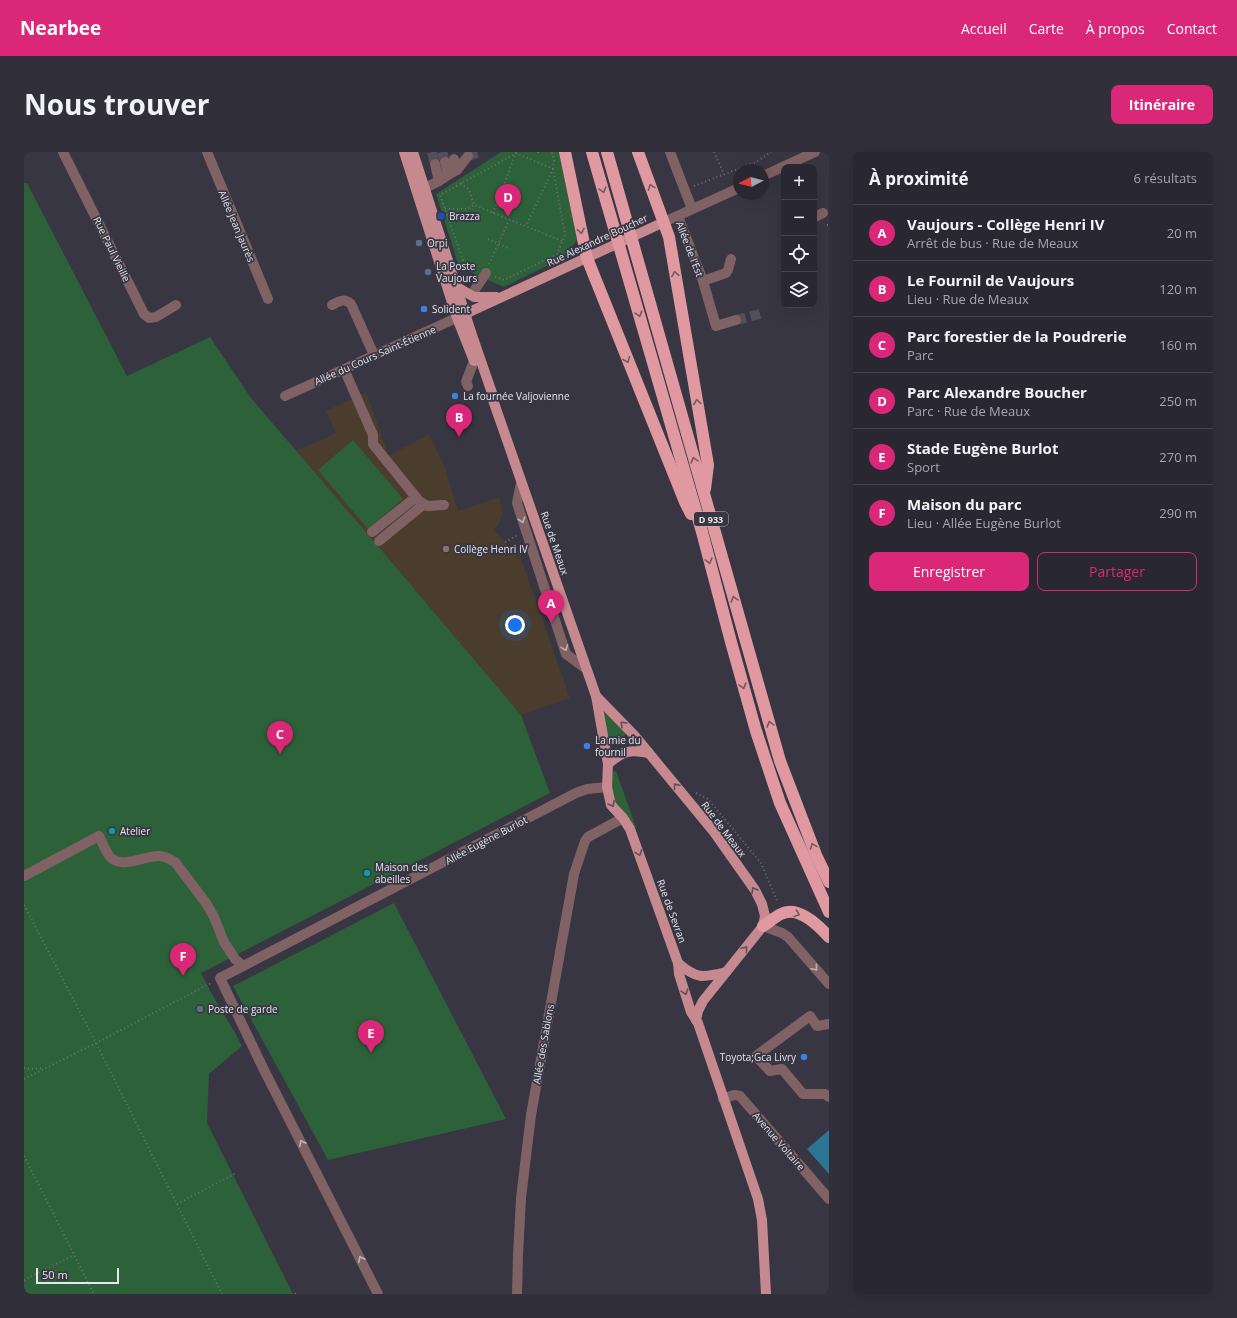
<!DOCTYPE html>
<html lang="fr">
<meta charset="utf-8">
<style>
:root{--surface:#292832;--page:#31303a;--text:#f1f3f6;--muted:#a5a6ac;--line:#45444d;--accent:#db2777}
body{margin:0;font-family:"Open Sans",sans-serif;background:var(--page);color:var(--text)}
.controls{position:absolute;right:12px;top:12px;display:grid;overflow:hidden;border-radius:8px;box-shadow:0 4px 16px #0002}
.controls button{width:36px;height:36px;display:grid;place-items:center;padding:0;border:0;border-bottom:1px solid var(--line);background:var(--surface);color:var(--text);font:20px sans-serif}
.compass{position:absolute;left:709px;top:12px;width:36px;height:36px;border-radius:50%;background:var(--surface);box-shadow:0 4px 16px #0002;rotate:263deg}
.scale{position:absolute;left:12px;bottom:10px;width:83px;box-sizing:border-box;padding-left:4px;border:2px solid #e6e6ee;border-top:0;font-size:11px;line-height:14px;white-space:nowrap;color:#e6e6ee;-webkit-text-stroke:3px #373642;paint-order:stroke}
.you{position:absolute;left:491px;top:473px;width:14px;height:14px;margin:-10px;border:3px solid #fff;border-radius:50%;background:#1a73e8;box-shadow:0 0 0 6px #1a73e833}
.badge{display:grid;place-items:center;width:26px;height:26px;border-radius:50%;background:var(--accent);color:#fff;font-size:13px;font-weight:700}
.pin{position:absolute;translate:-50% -33px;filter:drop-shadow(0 1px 2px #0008)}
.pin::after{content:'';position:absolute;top:21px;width:14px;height:12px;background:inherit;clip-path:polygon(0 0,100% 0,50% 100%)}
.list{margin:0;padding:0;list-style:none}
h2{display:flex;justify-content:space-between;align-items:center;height:52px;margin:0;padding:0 16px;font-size:17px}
h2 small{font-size:13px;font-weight:400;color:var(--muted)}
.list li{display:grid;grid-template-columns:26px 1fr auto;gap:12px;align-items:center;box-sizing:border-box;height:56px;padding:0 16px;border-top:1px solid var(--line)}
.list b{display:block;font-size:15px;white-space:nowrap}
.list p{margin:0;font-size:13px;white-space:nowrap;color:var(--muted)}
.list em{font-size:13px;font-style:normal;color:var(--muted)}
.actions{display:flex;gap:8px;padding:12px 16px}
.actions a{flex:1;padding:9px 0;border:1px solid var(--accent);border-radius:8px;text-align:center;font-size:14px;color:var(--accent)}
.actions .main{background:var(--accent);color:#fff}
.icon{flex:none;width:22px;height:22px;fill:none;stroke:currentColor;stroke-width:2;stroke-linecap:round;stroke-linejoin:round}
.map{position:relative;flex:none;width:805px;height:1142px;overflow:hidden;border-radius:8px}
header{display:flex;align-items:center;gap:24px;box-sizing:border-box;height:56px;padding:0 20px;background:var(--accent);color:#fff}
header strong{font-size:19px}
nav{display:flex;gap:22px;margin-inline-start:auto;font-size:14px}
.intro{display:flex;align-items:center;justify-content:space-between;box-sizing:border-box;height:96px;padding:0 24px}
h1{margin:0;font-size:28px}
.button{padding:10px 18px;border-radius:8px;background:var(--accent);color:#fff;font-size:14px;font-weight:700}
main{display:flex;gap:24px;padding:0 24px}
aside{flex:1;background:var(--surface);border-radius:8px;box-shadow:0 4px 16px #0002}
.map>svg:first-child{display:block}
.education{fill:#4a3d2e}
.green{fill:#2d613a}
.water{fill:#2a7694}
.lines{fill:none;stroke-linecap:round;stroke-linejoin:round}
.minor-tunnel{stroke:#51505c;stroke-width:10;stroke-dasharray:10 5;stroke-linecap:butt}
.path{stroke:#706f7a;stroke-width:2;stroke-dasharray:1 3;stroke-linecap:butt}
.minor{stroke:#806264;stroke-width:10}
.major{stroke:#c5898f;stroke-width:10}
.highway{stroke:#e099a0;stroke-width:12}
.oneway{stroke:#725963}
.oneway2{stroke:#bdb1b7}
.oneway3{stroke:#624f59}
.transit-dot{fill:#1a4fb4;stroke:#373642;stroke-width:1.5}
.service-dot{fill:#5c6f8a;stroke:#373642;stroke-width:1.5}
.shop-dot{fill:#3f7fe0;stroke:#373642;stroke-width:1.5}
.education-dot{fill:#8d6e63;stroke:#373642;stroke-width:1.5}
.culture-dot{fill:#0f9aa8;stroke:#373642;stroke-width:1.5}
.labels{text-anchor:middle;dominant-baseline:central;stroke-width:3.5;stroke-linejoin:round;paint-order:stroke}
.shield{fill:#373642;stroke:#b2b1ba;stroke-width:1}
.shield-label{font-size:9px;font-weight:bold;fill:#e6e6ee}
.poi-label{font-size:10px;fill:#e6e6ee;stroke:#373642;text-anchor:start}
.street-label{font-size:10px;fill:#e6e6ee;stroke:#373642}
</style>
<header>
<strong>Nearbee</strong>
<nav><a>Accueil</a><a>Carte</a><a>À propos</a><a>Contact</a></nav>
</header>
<div class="intro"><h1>Nous trouver</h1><a class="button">Itinéraire</a></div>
<main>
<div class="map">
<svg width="805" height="1142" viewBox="0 0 805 1142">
<rect width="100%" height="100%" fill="#373642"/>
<!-- education -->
<path class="education" d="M342 240 365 304 405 282 421 315 434 359 475 345 478 355V363L475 372 470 377 494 406 496 404 546 546 497 563 272 299 312 281 302 259Z"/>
<!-- green -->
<g class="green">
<path d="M477 0H535L553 88 539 106 480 135 435 115 412 42Z"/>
<path d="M0 31H3L103 224 186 185 227 246 364 406 497 563 526 641 177 821C189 846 205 869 218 894L185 922 183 971 269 1142H0Z"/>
<path d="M329 288 379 347 344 377 294 318Z"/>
<path d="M582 560 604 581 588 591H584L579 561Z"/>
<path d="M592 619 612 675 609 676 602 662 593 654 588 646 587 636 589 620Z"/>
<path d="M370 751 482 967 304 1008 209 834Z"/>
</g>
<!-- water -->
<path class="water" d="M805 978V1022L783 997Z"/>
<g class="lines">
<!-- minor-tunnel -->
<g class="minor-tunnel">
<path d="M408 0 411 12"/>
<path d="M418 0 421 10"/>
<path d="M444 4 457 0"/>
<path d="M712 168 736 162"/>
</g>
<!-- path -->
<g class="path">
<path d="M690 0 700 22"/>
<path d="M514 1V0"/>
<path d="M437 31 445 38 450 53"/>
<path d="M670 34 732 10 747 0"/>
<path d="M421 57H444L450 53 538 89"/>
<path d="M469 61 492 1 529 17 502 74"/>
<path d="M803 73H805"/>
<path d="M464 87 486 97"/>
<path d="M465 112 485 68"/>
<path d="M452 117 440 111 416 43 494 0"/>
<path d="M471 125 480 128 533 102 541 83 529 17 530 9 528 0"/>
<path d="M481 390 494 383"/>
<path d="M590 591 598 586"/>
<path d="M672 641 684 647 737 711 754 751"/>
<path d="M0 753 72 891 198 1142"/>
<path d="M0 916 6 917 19 916"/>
<path d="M0 927 72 891 187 831"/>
<path d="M0 1004 70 1142"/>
<path d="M153 1052 212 1021"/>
<path d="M0 1128 50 1103"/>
<path d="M271 1142 274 1140"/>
</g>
<!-- minor -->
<g class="minor">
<path d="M39 0 120 162 125 166 132 165 152 153"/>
<path d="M183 0 244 147"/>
<path d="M646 0 668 57"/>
<path d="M433 18 444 4"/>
<path d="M424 23 433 18 430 7"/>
<path d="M739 24 791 0"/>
<path d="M415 29 424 23 421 10"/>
<path d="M401 36 415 29 411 12"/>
<path d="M654 64 679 129 692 174 712 168"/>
<path d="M793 64 799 61"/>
<path d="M640 70 715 36"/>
<path d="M679 129 702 121 704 118 707 107"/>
<path d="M450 139 462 121"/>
<path d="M308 153C316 149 320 146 327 152L350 203"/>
<path d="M320 217 349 283V292L395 349 403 354 420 353"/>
<path d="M444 234 442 230 450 209"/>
<path d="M261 244 439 163"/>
<path d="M497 331 493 351 542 502 561 516"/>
<path d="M348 380 392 345"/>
<path d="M355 389 400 352"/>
<path d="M0 724 75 684C78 690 82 701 87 706 100 717 122 703 136 704 142 705 146 707 151 710L182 751 190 765 200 790 211 807 219 814"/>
<path d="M739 774 758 781 764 785 805 832"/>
<path d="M805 872 793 874 786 864 732 904 746 919 758 917 779 942H801L805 945"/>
<path d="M699 947C705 945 710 941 716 944L805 1047"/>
<path d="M354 1142 239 916 196 826 552 641 563 637 583 635"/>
<path d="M493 1142 494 1103 497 1046 507 963 550 722 561 689 564 685 599 666"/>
</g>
<!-- major -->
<g class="major">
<path d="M380 0 433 166 450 209"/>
<path d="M389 0 448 183 468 241 469 248 572 544 584 612 583 635 587 653 599 666 606 677 654 811 655 822 667 860 674 871 734 1047 738 1068 742 1142"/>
<path d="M433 135 450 145H472"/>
<path d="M441 162 640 70"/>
<path d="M572 544 610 583 690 680 731 738 738 752 741 764 739 774 679 849 674 859 672 868"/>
<path d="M584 612C599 599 605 597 625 601"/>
<path d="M654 811C672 827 679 826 702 820"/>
</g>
<!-- highway -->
<g class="highway">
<path d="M541 0 563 106 661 350 667 362"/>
<path d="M568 0 678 380 707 490 732 579 756 651 805 760"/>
<path d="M583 0 756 609 792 703 805 730"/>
<path d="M614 0 645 85 684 313 681 337"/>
<path d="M739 774C745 770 751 765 757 762 774 753 795 774 805 785"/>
</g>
</g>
<!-- one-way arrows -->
<defs><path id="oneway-chevron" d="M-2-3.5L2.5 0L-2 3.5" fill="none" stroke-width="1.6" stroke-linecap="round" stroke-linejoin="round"/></defs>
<g class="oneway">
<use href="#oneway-chevron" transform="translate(627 35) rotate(-111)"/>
<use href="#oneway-chevron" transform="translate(579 38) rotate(74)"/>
<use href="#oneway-chevron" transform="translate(557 79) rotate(79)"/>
<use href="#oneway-chevron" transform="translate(651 122) rotate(-99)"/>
<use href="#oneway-chevron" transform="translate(615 162) rotate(74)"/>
<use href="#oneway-chevron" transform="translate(603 208) rotate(68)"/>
<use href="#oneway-chevron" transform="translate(673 250) rotate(-99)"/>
<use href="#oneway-chevron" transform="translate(670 308) rotate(-106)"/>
<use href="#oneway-chevron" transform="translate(685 409) rotate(75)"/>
<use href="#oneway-chevron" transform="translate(710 447) rotate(-106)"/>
<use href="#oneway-chevron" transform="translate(719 534) rotate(74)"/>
<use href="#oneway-chevron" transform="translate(746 572) rotate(-106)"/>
<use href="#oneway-chevron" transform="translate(789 694) rotate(-111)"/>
<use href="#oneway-chevron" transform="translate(773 762) rotate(20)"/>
</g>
<g class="oneway2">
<use href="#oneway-chevron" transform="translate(498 368) rotate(72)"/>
<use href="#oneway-chevron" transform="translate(541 496) rotate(69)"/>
<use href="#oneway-chevron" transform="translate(791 816) rotate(49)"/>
<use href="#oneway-chevron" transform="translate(278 991) rotate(-117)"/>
<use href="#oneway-chevron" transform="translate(337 1107) rotate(-117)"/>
</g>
<g class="oneway3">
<use href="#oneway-chevron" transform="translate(599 572) rotate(-135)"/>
<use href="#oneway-chevron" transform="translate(652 634) rotate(-129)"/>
<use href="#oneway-chevron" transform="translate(588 652) rotate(60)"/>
<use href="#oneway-chevron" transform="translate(615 701) rotate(70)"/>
<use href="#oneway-chevron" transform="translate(730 738) rotate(-121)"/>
<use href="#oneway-chevron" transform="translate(721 797) rotate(-50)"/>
<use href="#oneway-chevron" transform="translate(661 840) rotate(72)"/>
</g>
<!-- markers -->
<rect class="transit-dot" x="413" y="60" width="8" height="8" rx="2"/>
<g class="service-dot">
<circle cx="395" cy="91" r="4"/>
<circle cx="404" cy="120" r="4"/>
<circle cx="176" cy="857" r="4"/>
</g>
<g class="shop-dot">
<circle cx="400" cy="157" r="4"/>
<circle cx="431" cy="244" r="4"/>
<circle cx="563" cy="594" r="4"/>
<circle cx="780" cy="905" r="4"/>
</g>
<circle class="education-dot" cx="422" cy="397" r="4"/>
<g class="culture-dot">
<circle cx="88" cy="679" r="4"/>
<circle cx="343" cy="721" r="4"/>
</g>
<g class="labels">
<!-- shield labels -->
<rect class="shield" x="670" y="360" width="34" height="14" rx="3"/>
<g class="shield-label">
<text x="687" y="367">D 933</text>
</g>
<!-- poi labels -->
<g class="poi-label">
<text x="425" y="64">Brazza</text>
<text x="403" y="91">Orpi</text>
<text x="412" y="114">La Poste<tspan x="412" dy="12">Vaujours</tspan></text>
<text x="408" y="157">Solident</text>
<text x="439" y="244">La fournée Valjovienne</text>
<text x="430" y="397">Collège Henri IV</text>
<text x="571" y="588">La mie du<tspan x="571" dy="12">fournil</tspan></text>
<text x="96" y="679">Atelier</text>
<text x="351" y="715">Maison des<tspan x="351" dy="12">abeilles</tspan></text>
<text x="184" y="857">Poste de garde</text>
<text x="772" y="905" text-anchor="end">Toyota;Gca Livry</text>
</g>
<!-- street labels -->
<g class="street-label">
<text transform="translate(213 74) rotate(67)">Allée Jean Jaurès</text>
<text transform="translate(573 88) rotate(-25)">Rue Alexandre Boucher</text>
<text transform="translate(88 97) rotate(64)">Rue Paul Vieille</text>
<text transform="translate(666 97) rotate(69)">Allée de l'Est</text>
<text transform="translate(351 203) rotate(-24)">Allée du Cours Saint-Étienne</text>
<text transform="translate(531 391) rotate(71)">Rue de Meaux</text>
<text transform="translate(700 677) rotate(53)">Rue de Meaux</text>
<text transform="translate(462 688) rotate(-28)">Allée Eugène Burlot</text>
<text transform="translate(648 759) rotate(70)">Rue de Sevran</text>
<text transform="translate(519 892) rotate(-80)">Allée des Sablons</text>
<text transform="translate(755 989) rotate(49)">Avenue Voltaire</text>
</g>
</g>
</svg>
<div class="controls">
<button>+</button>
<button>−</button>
<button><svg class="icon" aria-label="locate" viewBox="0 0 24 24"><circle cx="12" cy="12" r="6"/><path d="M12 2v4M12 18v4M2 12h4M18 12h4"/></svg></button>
<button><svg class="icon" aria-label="layers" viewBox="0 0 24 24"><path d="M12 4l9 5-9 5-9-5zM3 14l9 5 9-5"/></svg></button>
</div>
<svg class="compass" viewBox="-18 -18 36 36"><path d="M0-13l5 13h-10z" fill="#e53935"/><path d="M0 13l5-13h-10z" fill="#a5a6ac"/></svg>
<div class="scale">50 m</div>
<div class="you"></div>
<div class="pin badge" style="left:527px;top:471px">A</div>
<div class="pin badge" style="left:435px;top:285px">B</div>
<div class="pin badge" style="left:256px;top:602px">C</div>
<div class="pin badge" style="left:484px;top:65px">D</div>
<div class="pin badge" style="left:347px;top:901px">E</div>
<div class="pin badge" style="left:159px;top:824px">F</div>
</div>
<aside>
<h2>À proximité<small>6 résultats</small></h2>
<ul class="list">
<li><span class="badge">A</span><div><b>Vaujours - Collège Henri IV</b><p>Arrêt de bus · Rue de Meaux</p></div><em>20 m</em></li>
<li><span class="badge">B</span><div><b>Le Fournil de Vaujours</b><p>Lieu · Rue de Meaux</p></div><em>120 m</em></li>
<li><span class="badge">C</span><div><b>Parc forestier de la Poudrerie</b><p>Parc</p></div><em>160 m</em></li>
<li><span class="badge">D</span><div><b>Parc Alexandre Boucher</b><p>Parc · Rue de Meaux</p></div><em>250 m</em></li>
<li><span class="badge">E</span><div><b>Stade Eugène Burlot</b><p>Sport</p></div><em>270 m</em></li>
<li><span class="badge">F</span><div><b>Maison du parc</b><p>Lieu · Allée Eugène Burlot</p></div><em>290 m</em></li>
</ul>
<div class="actions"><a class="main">Enregistrer</a><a>Partager</a></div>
</aside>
</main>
